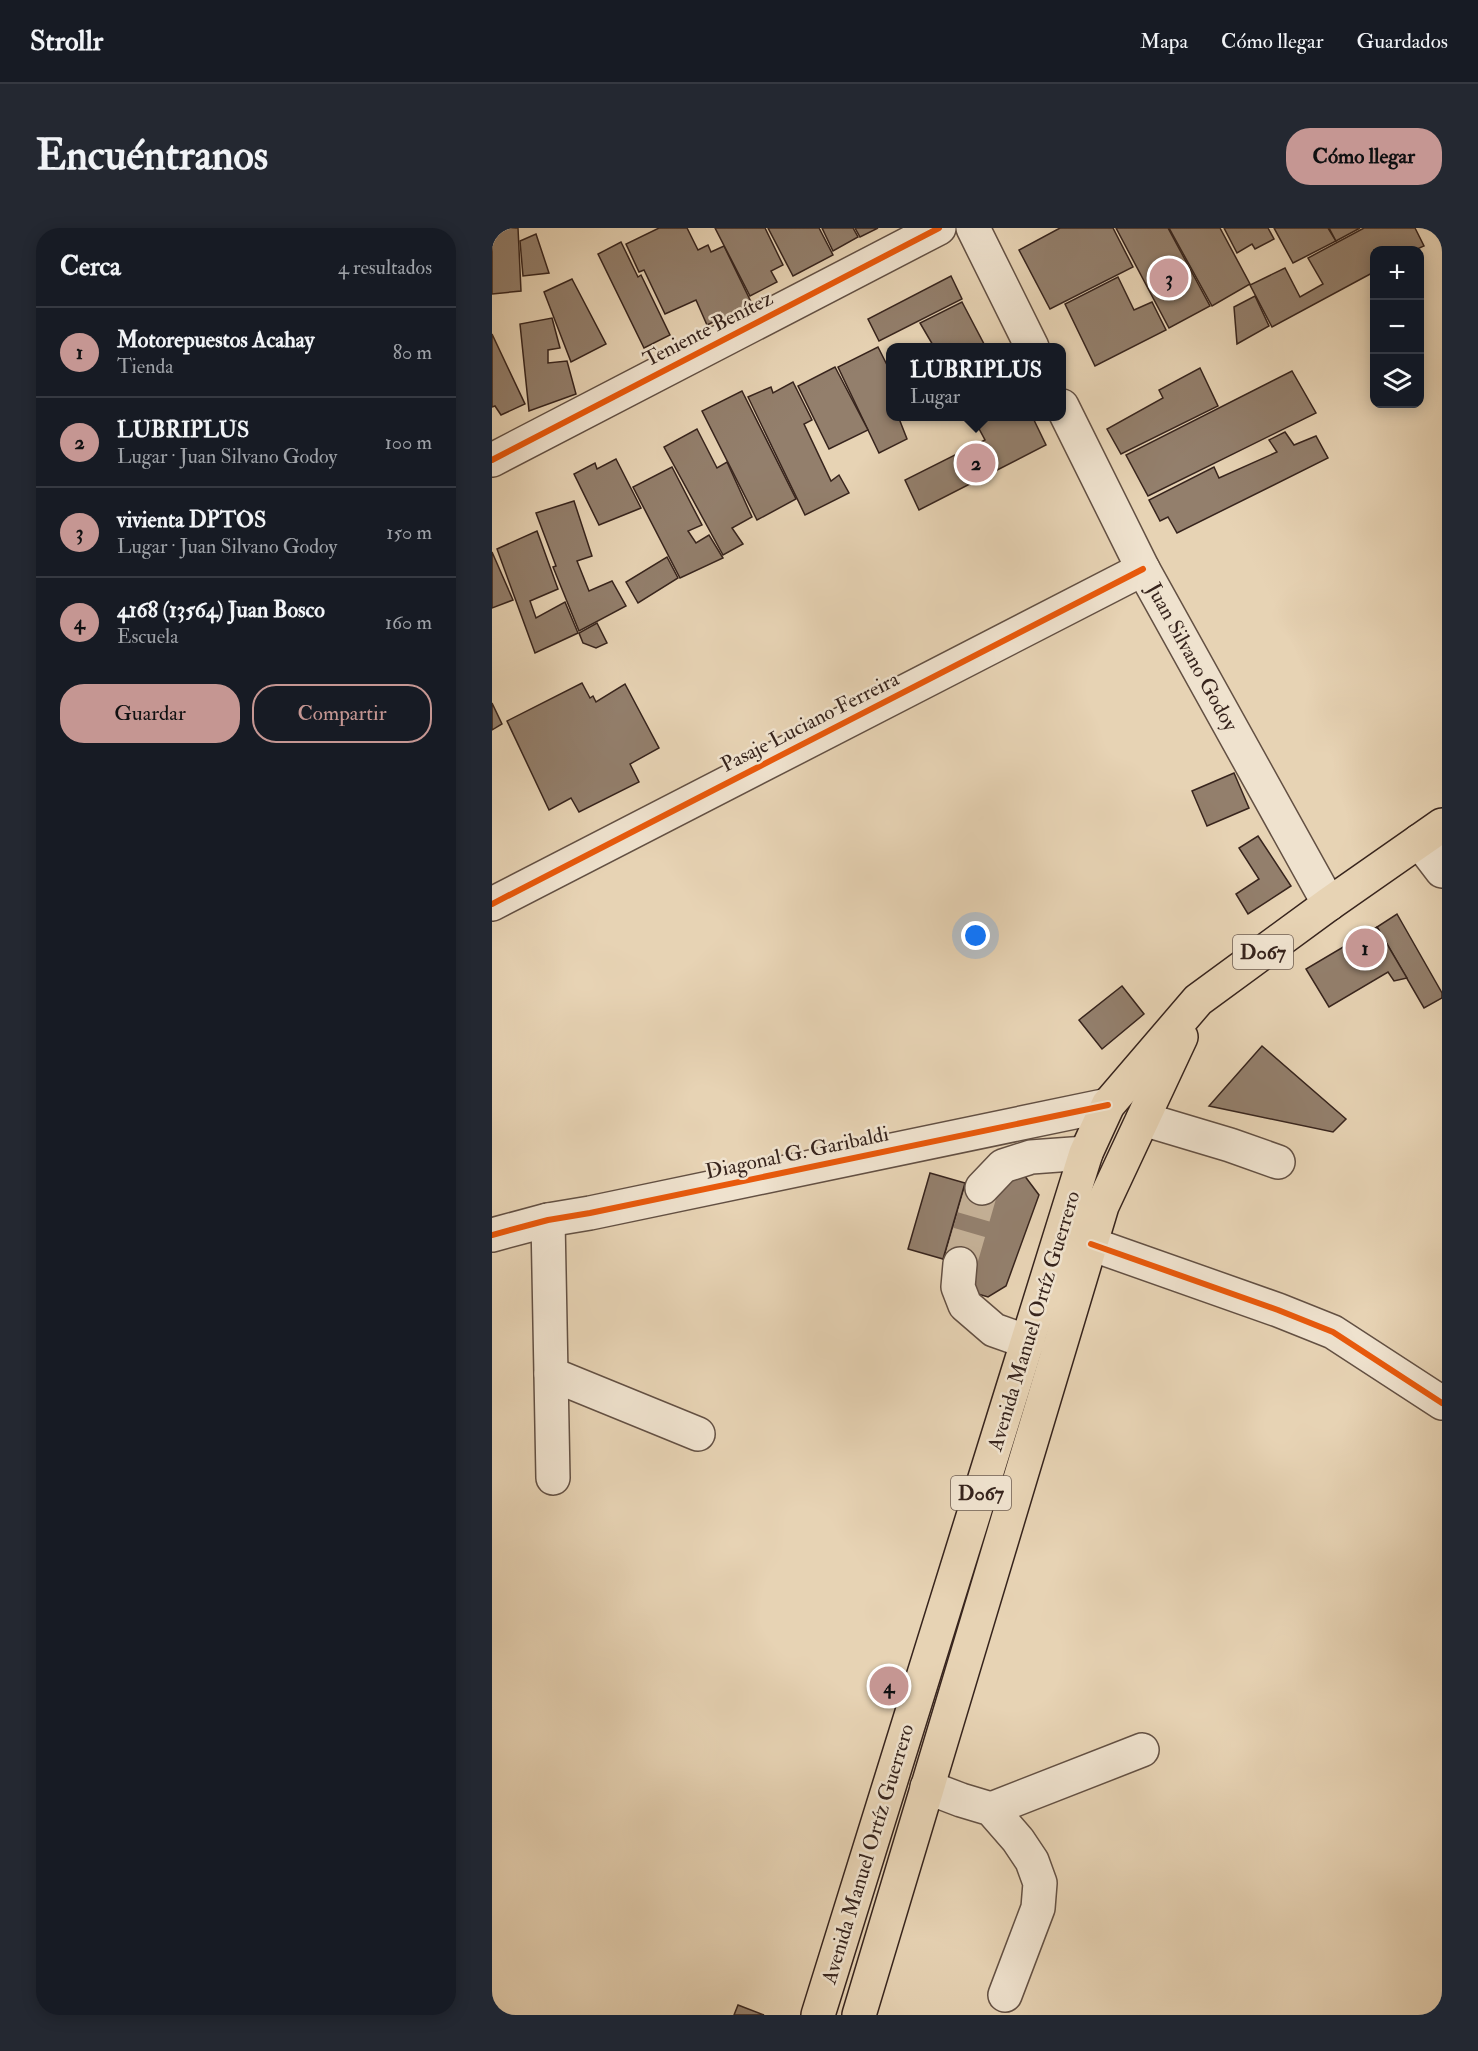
<!DOCTYPE html>
<html lang="es">
<meta charset="utf-8">
<style>
:root{--surface:#171b24;--page:#242831;--text:#f1f3f6;--muted:#9ea1a6;--line:#363941;--accent:#c59692}
body{margin:0;font-family:"IM FELL Double Pica",serif;background:var(--page);color:var(--text)}
.controls{position:absolute;right:18px;top:18px;display:grid;overflow:hidden;border-radius:12px;box-shadow:0 3px 15px #0003}
.controls button{width:54px;height:54px;display:grid;place-items:center;padding:0;border:0;border-bottom:2px solid var(--line);background:var(--surface);color:var(--text);font:30px sans-serif}
.you{position:absolute;left:484px;top:708px;width:21px;height:21px;margin:-15px;border:4px solid #fff;border-radius:50%;background:#1a73e8;box-shadow:0 0 0 9px #1a73e833}
.badge{display:grid;place-items:center;width:39px;height:39px;border-radius:50%;background:var(--accent);color:#111;font-size:20px;font-weight:700}
.pin{position:absolute;translate:-50% -50%;border:3px solid #fff;box-shadow:0 2px 6px #0006}
.popup{position:absolute;left:394px;top:115px;width:180px;height:78px;box-sizing:border-box;display:grid;place-content:center;border-radius:12px;background:var(--surface);filter:drop-shadow(0 2px 4px #0005);font-size:20px;white-space:nowrap;color:var(--muted)}
.popup b{font-size:22px;color:var(--text)}
.popup::after{content:'';position:absolute;left:50%;top:100%;margin-left:-12px;border:12px solid transparent;border-top-color:var(--surface)}
.list{margin:0;padding:0;list-style:none}
h2{display:flex;justify-content:space-between;align-items:center;height:78px;margin:0;padding:0 24px;font-size:26px}
h2 small{font-size:20px;font-weight:400;color:var(--muted)}
.list li{display:grid;grid-template-columns:39px 1fr auto;gap:18px;align-items:center;box-sizing:border-box;height:90px;padding:0 24px;border-top:2px solid var(--line)}
.list b{display:block;font-size:22px;white-space:nowrap}
.list p{margin:0;font-size:20px;white-space:nowrap;color:var(--muted)}
.list em{font-size:20px;font-style:normal;color:var(--muted)}
.actions{display:flex;gap:12px;padding:18px 24px}
.actions a{flex:1;padding:14px 0;border:2px solid var(--accent);border-radius:24px;text-align:center;font-size:21px;color:var(--accent)}
.actions .main{background:var(--accent);color:#111}
.icon{flex:none;width:33px;height:33px;fill:none;stroke:currentColor;stroke-width:2;stroke-linecap:round;stroke-linejoin:round}
.map{position:relative;flex:none;width:950px;height:1787px;overflow:hidden;border-radius:24px}
header{display:flex;align-items:center;gap:36px;box-sizing:border-box;height:84px;padding:0 30px;background:var(--surface);border-bottom:2px solid var(--line)}
header strong{font-size:28px}
nav{display:flex;gap:33px;margin-inline-start:auto;font-size:21px}
.intro{display:flex;align-items:center;justify-content:space-between;box-sizing:border-box;height:144px;padding:0 36px}
h1{margin:0;font-size:42px}
.button{padding:15px 27px;border-radius:24px;background:var(--accent);color:#111;font-size:21px;font-weight:700}
main{display:flex;gap:36px;padding:0 36px}
aside{flex:1;background:var(--surface);border-radius:24px;box-shadow:0 3px 15px #0003}
.map>svg:first-child{display:block}
.building{fill:#937f6c;stroke:#37241d;stroke-width:1.5}
.lines{fill:none;stroke-linecap:round;stroke-linejoin:round}
.minor-tunnel{stroke:#c4b096;stroke-width:33;stroke-dasharray:33 16;stroke-linecap:butt}
.minor-casing{stroke:#635043;stroke-width:36}
.major-casing{stroke:#37241d;stroke-width:36}
.minor{stroke:#efe2ce;stroke-width:33}
.major{stroke:#e7d3b4;stroke-width:33}
.cycleway-casing{stroke:#efe2ce;stroke-width:10}
.cycleway{stroke:#e8590c;stroke-width:6}
.labels{text-anchor:middle;dominant-baseline:central;stroke-width:5;stroke-linejoin:round;paint-order:stroke}
.shield{fill:#efe2ce;stroke:#6e5d52;stroke-width:1.5}
.shield-label{font-size:20px;font-weight:bold;fill:#37241d}
.street-label{font-size:21px;fill:#37241d;stroke:#efe2ce}
</style>
<header>
<strong>Strollr</strong>
<nav><a>Mapa</a><a>Cómo llegar</a><a>Guardados</a></nav>
</header>
<div class="intro"><h1>Encuéntranos</h1><a class="button">Cómo llegar</a></div>
<main>
<aside>
<h2>Cerca<small>4 resultados</small></h2>
<ul class="list">
<li><span class="badge">1</span><div><b>Motorepuestos Acahay</b><p>Tienda</p></div><em>80 m</em></li>
<li><span class="badge">2</span><div><b>LUBRIPLUS</b><p>Lugar · Juan Silvano Godoy</p></div><em>100 m</em></li>
<li><span class="badge">3</span><div><b>vivienta DPTOS</b><p>Lugar · Juan Silvano Godoy</p></div><em>150 m</em></li>
<li><span class="badge">4</span><div><b>4168 (13564) Juan Bosco</b><p>Escuela</p></div><em>160 m</em></li>
</ul>
<div class="actions"><a class="main">Guardar</a><a>Compartir</a></div>
</aside>
<div class="map">
<svg width="950" height="1787" viewBox="0 0 950 1787">
<rect width="100%" height="100%" fill="#e7d3b4"/>
<filter id="stains"><feTurbulence type="fractalNoise" baseFrequency=".00333" numOctaves="4"/><feColorMatrix values="0 0 0 0 .2 0 0 0 0 .09 0 0 0 0 .02 0 0 0 .5 -.17"/></filter>
<radialGradient id="worn" r=".72"><stop offset=".6" stop-color="#630" stop-opacity="0"/><stop offset="1" stop-color="#630" stop-opacity=".3"/></radialGradient>
<!-- building -->
<g class="building">
<path d="M0 0H26L29 63 0 66Z"/>
<path d="M167 0H195L206 22 216 17 219 24 232 18 260 76 215 97 204 72 173 86 152 42 147 44 134 16Z"/>
<path d="M223 0H273L291 37 279 43 285 54 258 68Z"/>
<path d="M276 0H327L341 27 301 48Z"/>
<path d="M330 0H361L366 9 341 23Z"/>
<path d="M363 0H386L368 9Z"/>
<path d="M568 0H621L641 39 558 81 527 22Z"/>
<path d="M624 0H676L718 78 677 100Z"/>
<path d="M677 0H728L758 56 720 78Z"/>
<path d="M732 0H776L782 11 763 21 760 16 745 25Z"/>
<path d="M782 0H836L844 13 801 35Z"/>
<path d="M837 0H868L844 13Z"/>
<path d="M872 0H923L932 18 923 22H882V44L780 99 758 57 793 40 808 69 831 56 816 30Z"/>
<path d="M44 6 57 45 31 48 28 13Z"/>
<path d="M129 14 146 49 149 47 178 107 152 120 106 26Z"/>
<path d="M459 48 470 71 387 113 376 91Z"/>
<path d="M626 49 642 82 660 74 674 102 603 138 573 76Z"/>
<path d="M80 51 114 116 79 134 52 64Z"/>
<path d="M763 68 777 98 745 116 742 79Z"/>
<path d="M470 74 492 116 485 119H442L428 95Z"/>
<path d="M60 90 68 120 56 122V135L75 133 84 166 37 183 28 96Z"/>
<path d="M0 106 33 176 9 187 3 178 0 179Z"/>
<path d="M386 119 398 143V162L396 163 398 168V188H406L415 211 387 225 346 139Z"/>
<path d="M343 139 376 202 337 221 306 158Z"/>
<path d="M708 140 726 178 629 226 615 201 671 170 667 162Z"/>
<path d="M800 143 824 185 656 268 634 227Z"/>
<path d="M301 154 320 192 312 196 339 253 347 247 357 265 313 287 256 169 279 159 281 165Z"/>
<path d="M250 163 304 271 265 292 210 183Z"/>
<path d="M500 188H540L554 217 427 282 413 252 493 212 484 195Z"/>
<path d="M205 201 225 240 235 234 260 289 240 300 251 316 231 327 172 219Z"/>
<path d="M793 204 802 217 824 208 836 230 685 305 676 289 668 293 657 272 722 239 727 250 785 224 777 212Z"/>
<path d="M124 231 149 280 107 297 82 246 103 235 105 241Z"/>
<path d="M180 239 210 297 196 303 204 315 217 307 231 330 188 350 141 259Z"/>
<path d="M82 273 100 328 85 333 97 363 120 353 134 378 87 403 61 339 64 338 44 285Z"/>
<path d="M45 303 66 361 38 373 44 390 73 374 86 405 43 425 5 321Z"/>
<path d="M0 324 21 372 0 380Z"/>
<path d="M175 329 186 350 146 375 134 354Z"/>
<path d="M105 395 115 415 104 420 91 415 87 405Z"/>
<path d="M90 455 98 470 101 468 104 474 133 456 167 520 138 536 147 554 87 584 79 570 57 582 15 493Z"/>
<path d="M0 475 10 496 0 502Z"/>
<path d="M742 545 757 580 715 598 700 563Z"/>
<path d="M766 608 799 658 756 686 744 666 767 651 747 620Z"/>
<path d="M905 686 950 765V770L932 780 885 699Z"/>
<path d="M885 699 915 750 902 753 896 744 837 779 814 741Z"/>
<path d="M630 758 652 786 610 821 587 792Z"/>
<path d="M770 818 854 891 841 904 717 878Z"/>
<path d="M529 943 547 967 514 1058 496 1069 473 1062 480 1039 451 1031 473 955 502 963Z"/>
<path d="M438 945 473 955 451 1031 416 1021Z"/>
<path d="M246 1777 272 1787H242Z"/>
</g>
<g class="lines">
<!-- minor-tunnel -->
<path class="minor-tunnel" d="M468 1036 490 960"/>
<defs>
<g id="minor">
<path d="M481 0 540 119"/>
<path d="M570 178 651 341 837 676"/>
<path d="M0 232 447 0"/>
<path d="M927 613 950 643"/>
<path d="M0 676 651 341"/>
<path d="M651 891 738 917 786 934"/>
<path d="M490 960 511 938 539 929 594 925"/>
<path d="M56 992 61 1250"/>
<path d="M0 1007 56 992 98 985 616 877"/>
<path d="M599 1016 786 1082 841 1104 950 1175"/>
<path d="M468 1036 466 1059 473 1077 502 1102 536 1114"/>
<path d="M59 1146 206 1206"/>
<path d="M435 1559 469 1572 499 1581 526 1612 540 1633 548 1655 546 1680 513 1767"/>
<path d="M499 1581 650 1522"/>
</g>
<g id="major">
<path d="M326 1787 594 925 616 877 706 772 837 676 950 597"/>
<path d="M367 1787 610 978 689 809"/>
</g>
</defs>
<!-- minor casing -->
<use href="#minor" class="minor-casing"/>
<!-- major casing -->
<use href="#major" class="major-casing"/>
<!-- minor -->
<use href="#minor" class="minor"/>
<!-- major -->
<use href="#major" class="major"/>
<defs>
<g id="cycleway">
<path d="M0 232 447 0"/>
<path d="M0 676 651 341"/>
<path d="M0 1007 56 992 98 985 616 877"/>
<path d="M599 1016 786 1082 841 1104 950 1175"/>
</g>
</defs>
<!-- cycleway casing -->
<use href="#cycleway" class="cycleway-casing"/>
<!-- cycleway -->
<use href="#cycleway" class="cycleway"/>
</g>
<g class="labels">
<!-- shield labels -->
<g class="shield">
<rect x="741" y="707" width="60" height="34" rx="4.5"/>
<rect x="459" y="1248" width="60" height="34" rx="4.5"/>
</g>
<g class="shield-label">
<text x="771" y="724">D067</text>
<text x="489" y="1265">D067</text>
</g>
<!-- street labels -->
<g class="street-label">
<text transform="translate(216 101) rotate(-27)">Teniente Benítez</text>
<text transform="translate(700 429) rotate(61)">Juan Silvano Godoy</text>
<text transform="translate(318 494) rotate(-27)">Pasaje Luciano Ferreira</text>
<text transform="translate(305 925) rotate(-12)">Diagonal G. Garibaldi</text>
<text transform="translate(542 1093) rotate(-73)">Avenida Manuel Ortíz Guerrero</text>
<text transform="translate(376 1626) rotate(-73)">Avenida Manuel Ortíz Guerrero</text>
</g>
</g>
<rect width="100%" height="100%" filter="url(#stains)"/>
<rect width="100%" height="100%" fill="url(#worn)"/>
</svg>
<div class="controls">
<button>+</button>
<button>−</button>
<button><svg class="icon" aria-label="layers" viewBox="0 0 24 24"><path d="M12 4l9 5-9 5-9-5zM3 14l9 5 9-5"/></svg></button>
</div>
<div class="you"></div>
<div class="pin badge" style="left:873px;top:720px">1</div>
<div class="pin badge" style="left:484px;top:235px">2</div>
<div class="popup"><b>LUBRIPLUS</b>Lugar</div>
<div class="pin badge" style="left:677px;top:50px">3</div>
<div class="pin badge" style="left:397px;top:1458px">4</div>
</div>
</main>
